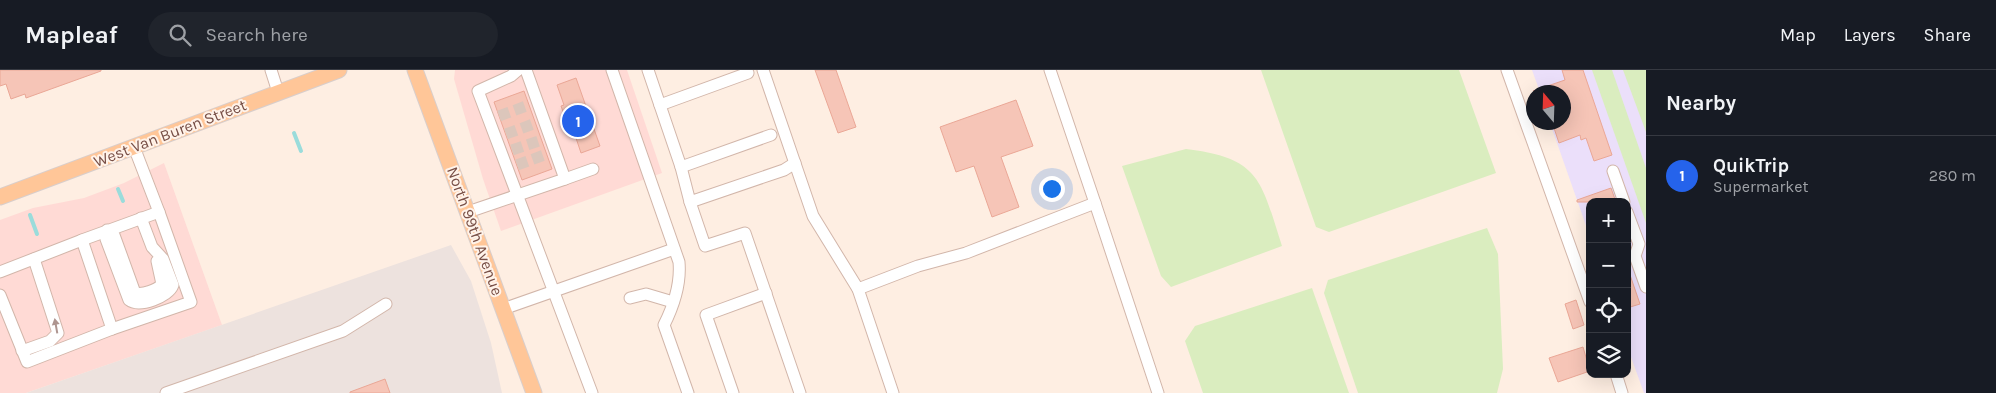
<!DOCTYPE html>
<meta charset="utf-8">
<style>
:root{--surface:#171b24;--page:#20242c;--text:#f1f3f6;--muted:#9ea1a6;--line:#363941;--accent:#2563eb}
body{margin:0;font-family:Karla,sans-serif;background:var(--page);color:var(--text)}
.controls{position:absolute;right:15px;bottom:15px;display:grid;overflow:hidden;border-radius:10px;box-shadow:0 5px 20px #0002}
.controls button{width:45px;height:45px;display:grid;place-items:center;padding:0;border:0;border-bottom:1px solid var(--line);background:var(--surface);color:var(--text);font:25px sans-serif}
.compass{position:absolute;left:1526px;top:15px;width:45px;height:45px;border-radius:50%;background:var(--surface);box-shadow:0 5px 20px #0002;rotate:341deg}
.you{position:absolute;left:1051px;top:118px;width:18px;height:18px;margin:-12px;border:4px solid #fff;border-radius:50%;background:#1a73e8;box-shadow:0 0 0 8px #1a73e833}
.badge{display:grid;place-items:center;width:32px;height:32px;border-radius:50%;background:var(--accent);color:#fff;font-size:16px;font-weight:700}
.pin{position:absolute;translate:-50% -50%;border:2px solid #fff;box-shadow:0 1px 5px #0006}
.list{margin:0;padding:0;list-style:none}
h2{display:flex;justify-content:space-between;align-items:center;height:65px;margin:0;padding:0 20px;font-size:21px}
h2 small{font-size:16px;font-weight:400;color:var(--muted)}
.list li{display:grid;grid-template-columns:32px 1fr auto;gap:15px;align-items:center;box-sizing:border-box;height:80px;padding:0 20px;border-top:1px solid var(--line)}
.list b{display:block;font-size:19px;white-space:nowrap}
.list p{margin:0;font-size:16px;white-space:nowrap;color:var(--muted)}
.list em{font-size:16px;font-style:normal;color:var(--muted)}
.icon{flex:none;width:28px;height:28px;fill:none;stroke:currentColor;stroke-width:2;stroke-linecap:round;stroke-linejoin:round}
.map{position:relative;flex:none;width:1646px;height:323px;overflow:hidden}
header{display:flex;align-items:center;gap:30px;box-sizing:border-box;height:70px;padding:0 25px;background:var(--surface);border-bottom:1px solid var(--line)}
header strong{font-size:24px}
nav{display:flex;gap:28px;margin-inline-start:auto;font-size:18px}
.search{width:350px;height:45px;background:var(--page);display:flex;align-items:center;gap:12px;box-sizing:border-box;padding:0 18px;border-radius:28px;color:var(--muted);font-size:19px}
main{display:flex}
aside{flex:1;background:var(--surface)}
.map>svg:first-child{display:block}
.commercial{fill:#ffdad5}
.industrial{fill:#ede2de}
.education{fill:#ebdffa}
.green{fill:#daedbf}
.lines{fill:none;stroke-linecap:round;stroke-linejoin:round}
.stream{stroke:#9adcdb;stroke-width:4}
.building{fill:#f6c5b7;stroke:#eaa796}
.minor-tunnel{stroke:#dcc6bb;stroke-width:11;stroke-dasharray:11 5.5;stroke-linecap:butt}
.minor-casing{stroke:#d2b6aa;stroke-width:13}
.major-casing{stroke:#d9cecb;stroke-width:17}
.minor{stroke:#fff;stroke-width:11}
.major{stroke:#ffc698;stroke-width:15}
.oneway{fill:#ae9590}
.labels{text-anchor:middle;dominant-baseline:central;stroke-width:4;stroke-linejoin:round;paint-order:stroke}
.street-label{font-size:16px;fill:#784f46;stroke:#fff3ea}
</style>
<header>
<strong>Mapleaf</strong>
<div class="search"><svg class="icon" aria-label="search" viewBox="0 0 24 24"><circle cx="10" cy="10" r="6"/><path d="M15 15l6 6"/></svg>Search here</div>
<nav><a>Map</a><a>Layers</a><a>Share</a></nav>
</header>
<main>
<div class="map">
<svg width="1646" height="323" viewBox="0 0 1646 323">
<rect width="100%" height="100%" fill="#feeee2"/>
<!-- commercial -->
<g class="commercial">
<path d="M455 0H627L662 103 501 161 483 109 454 9Z"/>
<path d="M164 93 222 255 26 323H0V150L33 138 84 128 124 113Z"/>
</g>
<!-- industrial -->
<path class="industrial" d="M451 175 471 211 491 273 502 323H26Z"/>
<!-- education -->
<path class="education" d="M1532 0H1646V323H1644L1627 276V132H1590V167L1550 53 1564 52V22H1540Z"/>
<!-- green -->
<g class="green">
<path d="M1261 0H1459L1496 103 1329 162 1316 157Z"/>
<path d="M1592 0H1612L1646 98V153Z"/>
<path d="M1623 0H1646V62Z"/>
<path d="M1186 79C1261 88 1261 111 1282 176L1171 217 1161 206 1122 96Z"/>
<path d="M1487 158 1498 184 1503 299 1497 323H1358L1324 223 1328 210Z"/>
<path d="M1312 218 1349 323H1203L1185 271 1195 256Z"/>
</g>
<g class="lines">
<!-- stream -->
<g class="stream">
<path d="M294 63 301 81"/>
<path d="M118 119 123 131"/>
<path d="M30 145 37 164"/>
</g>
</g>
<!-- building -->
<g class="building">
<path d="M0 0H101V1L26 28 25 24 11 29 6 14 0 16Z"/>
<path d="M815 0H836L856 57 838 63Z"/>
<path d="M1562 0H1583L1612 85 1594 91 1586 68 1581 70 1580 65 1559 73 1552 52H1564V22L1533 21 1565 10Z"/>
<path d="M576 8 600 76 581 83 575 65 572 66 561 36 564 35 557 15Z"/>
<path d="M524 21 552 99 522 110 494 32Z"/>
<path d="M1016 30 1033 76 1001 87 1019 137 992 147 974 96 956 102 940 57Z"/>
<path d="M1611 118 1616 132H1577V130Z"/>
<path d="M1629 202 1640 234 1627 238V203Z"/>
<path d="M1576 230 1584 255 1573 259 1565 234Z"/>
<path d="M1583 277 1590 301 1558 312 1549 288Z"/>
<path d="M385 309 390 323H350V322Z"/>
</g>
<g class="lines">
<!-- minor-tunnel -->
<g class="minor-tunnel">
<path d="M499 46 529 35"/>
<path d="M506 64 536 53"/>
<path d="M512 80 542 70"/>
<path d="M517 95 547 84"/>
</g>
<defs>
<g id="minor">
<path d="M271 0 278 22"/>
<path d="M518 0 511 6 478 21 592 323"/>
<path d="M612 0 679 192C681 214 674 235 664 255L688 323"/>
<path d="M648 0 681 97 771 65"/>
<path d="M763 0 813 146 858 219 918 196 966 183 1095 133 1050 0"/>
<path d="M1507 0 1590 232"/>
<path d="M660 35 748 3"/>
<path d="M681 97 690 132 784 100 795 93"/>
<path d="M1613 101 1624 132"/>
<path d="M565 109 593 99"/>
<path d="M690 132 705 176 745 163 800 323"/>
<path d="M1095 133 1158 323"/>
<path d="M468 142 565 109 526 0"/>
<path d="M1627 142 1639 174 1635 186 1646 217"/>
<path d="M107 160 106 169 129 230C139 238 169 227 173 215L163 189 152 177 141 148"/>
<path d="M108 162 114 165 135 223C143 225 157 220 162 214L157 191"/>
<path d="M0 202 82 170"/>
<path d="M858 219 893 323"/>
<path d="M0 225 27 292 112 259 191 232 159 142"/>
<path d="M630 228 646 224 673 232"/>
<path d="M503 239 674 179"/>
<path d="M112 259 82 170 159 142 134 77"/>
<path d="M22 281 50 271 58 263 34 189"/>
<path d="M1616 304 1622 323"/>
<path d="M166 323 343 261 386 234"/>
<path d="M733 323 706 245 766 223"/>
</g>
<g id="major">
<path d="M415 0 534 323"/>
<path d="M0 127 339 0"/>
</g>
</defs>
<!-- minor casing -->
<use href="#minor" class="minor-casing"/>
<!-- major casing -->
<use href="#major" class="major-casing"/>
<!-- minor -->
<use href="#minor" class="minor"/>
<!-- major -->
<use href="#major" class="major"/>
</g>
<!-- one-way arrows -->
<defs><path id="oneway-solid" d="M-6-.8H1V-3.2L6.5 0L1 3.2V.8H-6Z" transform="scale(1.25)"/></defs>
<use class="oneway" href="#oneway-solid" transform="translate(56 256) rotate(-100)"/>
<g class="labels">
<!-- street labels -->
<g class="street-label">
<text transform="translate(170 63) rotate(-21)">West Van Buren Street</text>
<text transform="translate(475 161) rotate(70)">North 99th Avenue</text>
</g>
</g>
</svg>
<div class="controls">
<button>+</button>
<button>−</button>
<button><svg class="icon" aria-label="locate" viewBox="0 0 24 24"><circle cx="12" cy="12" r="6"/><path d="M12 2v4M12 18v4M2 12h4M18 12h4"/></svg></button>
<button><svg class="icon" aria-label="layers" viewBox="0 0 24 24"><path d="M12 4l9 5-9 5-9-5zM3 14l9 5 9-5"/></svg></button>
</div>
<svg class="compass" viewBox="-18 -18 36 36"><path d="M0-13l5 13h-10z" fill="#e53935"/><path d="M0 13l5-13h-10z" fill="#9ea1a6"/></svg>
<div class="you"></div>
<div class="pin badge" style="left:578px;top:51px">1</div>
</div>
<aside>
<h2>Nearby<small></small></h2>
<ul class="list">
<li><span class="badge">1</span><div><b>QuikTrip</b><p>Supermarket</p></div><em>280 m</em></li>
</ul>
</aside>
</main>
